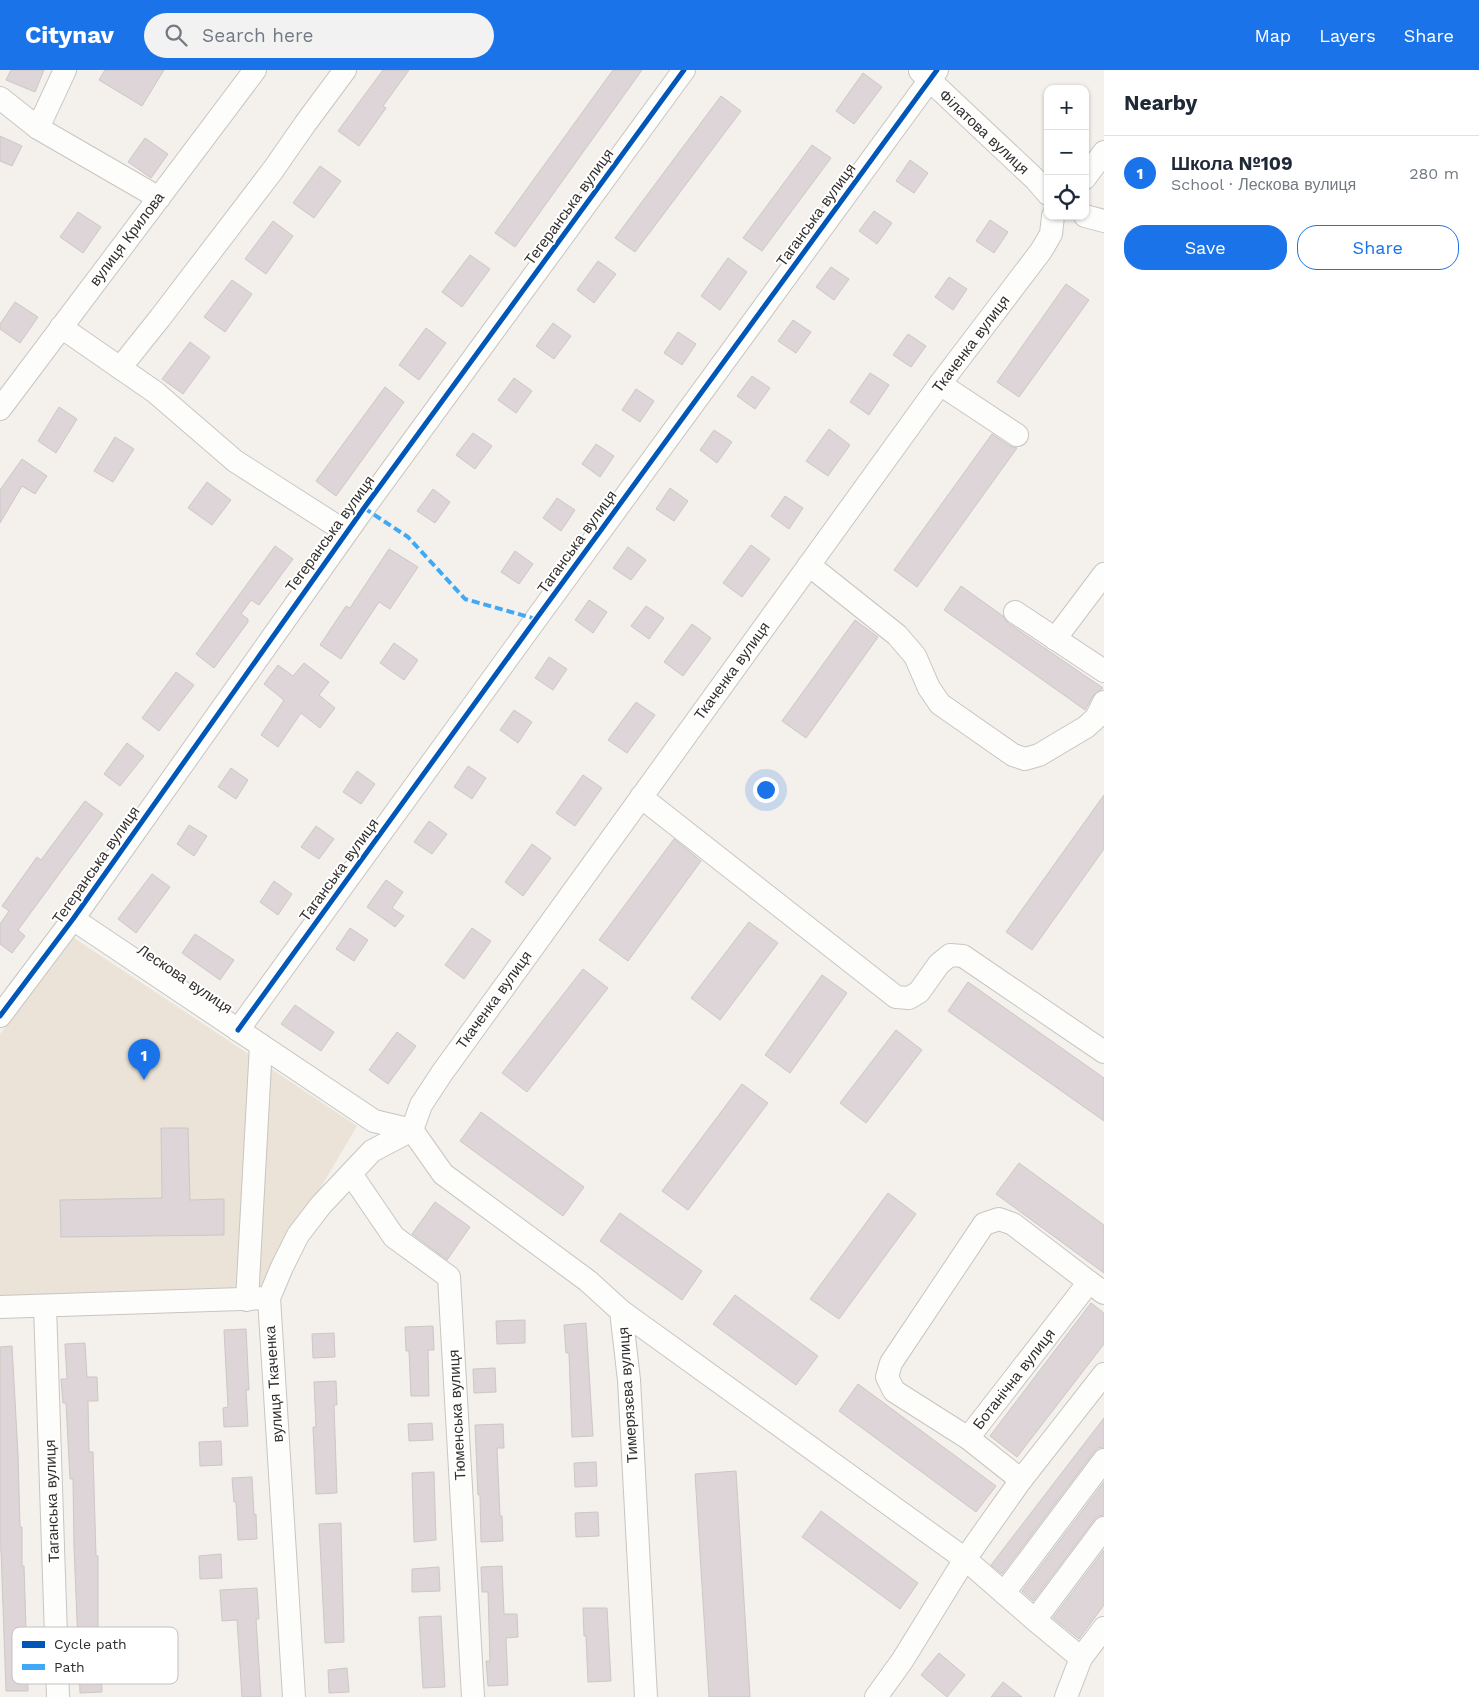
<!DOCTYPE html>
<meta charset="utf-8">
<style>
:root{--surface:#fff;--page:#f2f2f3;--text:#1f2937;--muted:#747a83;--line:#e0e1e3;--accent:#1a73e8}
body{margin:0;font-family:"Work Sans",sans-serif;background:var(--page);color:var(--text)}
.controls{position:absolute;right:15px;top:15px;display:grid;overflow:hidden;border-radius:10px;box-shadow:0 1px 4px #0004}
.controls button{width:45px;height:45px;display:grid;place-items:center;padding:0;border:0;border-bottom:1px solid var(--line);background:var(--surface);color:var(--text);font:25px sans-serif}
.you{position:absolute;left:765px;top:719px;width:18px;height:18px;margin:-12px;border:4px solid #fff;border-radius:50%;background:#1a73e8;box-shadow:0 0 0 8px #1a73e833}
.badge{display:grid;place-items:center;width:32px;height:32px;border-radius:50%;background:var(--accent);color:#fff;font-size:16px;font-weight:700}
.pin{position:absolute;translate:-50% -41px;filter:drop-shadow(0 1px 2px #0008)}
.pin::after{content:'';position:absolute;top:26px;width:18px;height:15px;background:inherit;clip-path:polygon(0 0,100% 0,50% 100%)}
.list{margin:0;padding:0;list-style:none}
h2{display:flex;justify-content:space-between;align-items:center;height:65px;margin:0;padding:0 20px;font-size:21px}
h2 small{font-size:16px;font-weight:400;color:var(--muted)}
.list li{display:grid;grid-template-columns:32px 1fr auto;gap:15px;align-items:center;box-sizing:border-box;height:75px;padding:0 20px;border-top:1px solid var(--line)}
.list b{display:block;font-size:19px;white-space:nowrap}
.list p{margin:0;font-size:16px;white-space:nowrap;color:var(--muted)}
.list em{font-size:16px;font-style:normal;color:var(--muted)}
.actions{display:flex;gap:10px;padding:15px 20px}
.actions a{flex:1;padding:11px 0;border:1px solid var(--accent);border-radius:20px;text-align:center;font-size:18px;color:var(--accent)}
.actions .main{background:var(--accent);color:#fff}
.icon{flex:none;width:28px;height:28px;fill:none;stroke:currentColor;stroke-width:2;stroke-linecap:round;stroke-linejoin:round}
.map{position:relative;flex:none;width:1104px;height:1627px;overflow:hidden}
header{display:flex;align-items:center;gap:30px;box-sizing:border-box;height:70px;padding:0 25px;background:var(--accent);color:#fff}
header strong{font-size:24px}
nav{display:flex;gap:28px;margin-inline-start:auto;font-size:18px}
.search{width:350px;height:45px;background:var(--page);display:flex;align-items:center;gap:12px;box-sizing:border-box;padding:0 18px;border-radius:28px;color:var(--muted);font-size:19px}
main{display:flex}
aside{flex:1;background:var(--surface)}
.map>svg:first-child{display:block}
.built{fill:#ebe3d8}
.building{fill:#ddd5d7;stroke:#cbc8c7}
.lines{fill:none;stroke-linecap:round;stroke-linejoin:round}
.minor-casing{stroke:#c9c5c1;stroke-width:24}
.minor{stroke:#fdfdfc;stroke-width:22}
.quiet{stroke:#3fa9f5;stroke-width:4;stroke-dasharray:8 4;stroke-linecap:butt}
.cycleway-casing{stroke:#fff;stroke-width:8}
.cycleway{stroke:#0057b8;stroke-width:5}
.labels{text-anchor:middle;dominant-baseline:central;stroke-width:4;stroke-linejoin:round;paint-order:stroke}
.street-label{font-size:15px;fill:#322f2c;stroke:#fff}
.key{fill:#fff;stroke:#c2c1c0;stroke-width:1}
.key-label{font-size:14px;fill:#322f2c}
</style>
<header>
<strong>Citynav</strong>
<div class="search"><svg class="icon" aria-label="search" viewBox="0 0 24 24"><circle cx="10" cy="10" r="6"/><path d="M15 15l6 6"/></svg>Search here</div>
<nav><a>Map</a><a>Layers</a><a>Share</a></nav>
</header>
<main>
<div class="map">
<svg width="1104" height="1627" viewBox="0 0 1104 1627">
<rect width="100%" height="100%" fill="#f4f0eb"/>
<!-- built -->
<path class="built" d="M74 868 357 1056 261 1219 0 1227V964Z"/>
<!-- building -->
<g class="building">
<path d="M11 0H44L35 22 6 10Z"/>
<path d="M105 0H164L142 36 99 10Z"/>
<path d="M383 0H409L383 36 386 38 359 76 338 61Z"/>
<path d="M613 0H642L515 177 495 163Z"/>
<path d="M863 3 882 17 854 54 836 41Z"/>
<path d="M721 26 741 41 635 182 615 168Z"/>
<path d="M0 66 22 76 12 96 0 91Z"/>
<path d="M145 68 168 84 151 108 128 92Z"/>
<path d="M812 75 831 88 762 181 743 168Z"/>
<path d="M910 90 928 103 914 123 896 111Z"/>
<path d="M320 96 341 111 314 148 293 133Z"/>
<path d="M874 141 892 153 877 174 859 161Z"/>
<path d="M78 142 101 157 83 183 60 167Z"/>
<path d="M990 150 1008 162 994 183 976 171Z"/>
<path d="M273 151 293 166 266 204 245 189Z"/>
<path d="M470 185 490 199 462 237 442 222Z"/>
<path d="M728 188 747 202 720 240 701 226Z"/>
<path d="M598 191 616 204 594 233 577 220Z"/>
<path d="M831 197 849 209 834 230 816 217Z"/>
<path d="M949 207 967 219 953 240 935 227Z"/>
<path d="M232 210 252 224 225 262 204 247Z"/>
<path d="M1066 214 1089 230 1019 327 997 312Z"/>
<path d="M15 232 38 247 20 273 0 259V254Z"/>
<path d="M793 250 811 262 796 283 778 271Z"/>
<path d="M553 253 571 266 554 289 536 276Z"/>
<path d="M426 258 446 273 419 310 399 295Z"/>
<path d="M678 262 696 274 682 295 664 283Z"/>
<path d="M908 264 926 276 911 297 893 285Z"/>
<path d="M190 272 210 287 183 324 162 309Z"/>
<path d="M870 303 889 315 869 345 850 332Z"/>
<path d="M752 306 770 318 755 339 737 326Z"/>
<path d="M514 308 532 321 516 343 498 330Z"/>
<path d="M385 317 404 332 336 426 316 411Z"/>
<path d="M636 319 654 331 640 352 622 340Z"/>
<path d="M59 337 77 349 56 383 38 371Z"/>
<path d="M829 359 850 375 828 406 806 391Z"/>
<path d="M714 360 732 372 717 393 700 380Z"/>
<path d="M473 363 492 376 475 399 456 385Z"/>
<path d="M992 364 1010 376 1017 378 917 517 894 500Z"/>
<path d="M115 367 134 379 113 412 94 401Z"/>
<path d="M596 374 614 386 600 407 582 394Z"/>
<path d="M22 389 47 406 35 424 22 416 0 453V420Z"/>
<path d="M207 412 231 430 212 455 188 438Z"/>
<path d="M670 418 688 431 674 451 656 439Z"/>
<path d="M433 419 450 432 435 453 417 441Z"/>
<path d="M785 426 803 438 789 459 771 446Z"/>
<path d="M557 428 575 440 561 461 543 448Z"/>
<path d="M751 475 770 489 742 527 723 513Z"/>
<path d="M275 476 293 489 259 535 251 530 241 544 248 549V552L214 598 196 584Z"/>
<path d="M628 477 646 490 631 510 613 498Z"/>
<path d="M389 479 418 497 390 539 379 532 341 589 320 575 346 536 350 538Z"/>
<path d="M515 481 533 494 519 514 501 502Z"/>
<path d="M961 516 1003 546 1008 553 1103 618 1093 626 1085 640 944 540Z"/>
<path d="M589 530 607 542 593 563 575 550Z"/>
<path d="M646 536 664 548 649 569 631 556Z"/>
<path d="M855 550 878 567 806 668 782 651Z"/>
<path d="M692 554 711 568 683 606 664 592Z"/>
<path d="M394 573 418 590 404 610 380 593Z"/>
<path d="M549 587 567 599 553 620 535 608Z"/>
<path d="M304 593 329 612 319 625 335 638 320 658 301 643 278 677 261 665 284 630 264 614 278 595 293 606Z"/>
<path d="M176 602 194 615 159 661 142 648Z"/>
<path d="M636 632 655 645 627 683 608 670Z"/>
<path d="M514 640 532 652 518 673 500 660Z"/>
<path d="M127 673 144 686 120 716 104 704Z"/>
<path d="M468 696 486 708 472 729 454 717Z"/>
<path d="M231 698 248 710 236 729 218 717Z"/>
<path d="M357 701 375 714 361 734 343 722Z"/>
<path d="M583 705 602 718 575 756 556 743Z"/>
<path d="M1104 725V779L1032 880 1006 862Z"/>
<path d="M85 731 103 744 18 860 25 866 12 883 0 874V854L9 841 2 836 37 787 41 790Z"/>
<path d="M429 751 447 764 432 784 414 772Z"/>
<path d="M189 755 207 766 194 786 177 774Z"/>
<path d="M316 756 334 769 319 789 301 777Z"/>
<path d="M674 769 701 791 628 891 599 870Z"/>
<path d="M532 774 551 788 523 826 505 812Z"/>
<path d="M152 804 170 817 136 863 118 849Z"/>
<path d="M386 810 403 822 392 838 404 846 395 857 367 837Z"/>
<path d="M274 811 292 824 278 845 260 832Z"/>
<path d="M749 852 778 873 720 950 691 928Z"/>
<path d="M350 858 368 870 354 891 336 879Z"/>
<path d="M472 858 491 871 464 909 445 895Z"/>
<path d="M195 864 234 890 220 910 182 883Z"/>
<path d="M583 899 608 918 527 1022 502 1003Z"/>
<path d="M822 905 847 923 790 1003 765 985Z"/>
<path d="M968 912 1104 1008V1051L948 941Z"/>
<path d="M295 935 334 962 321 981 281 954Z"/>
<path d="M896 960 922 980 866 1053 840 1033Z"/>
<path d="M397 962 416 976 388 1014 369 1000Z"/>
<path d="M742 1014 768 1033 688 1140 662 1121Z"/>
<path d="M481 1042 584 1117 563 1146 460 1071Z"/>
<path d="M161 1058H188L190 1130 224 1129V1165L61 1167 60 1130 162 1128Z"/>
<path d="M1019 1093 1104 1155V1203L996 1124Z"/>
<path d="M888 1123 916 1144 839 1249 810 1229Z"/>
<path d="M435 1132 470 1157 447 1190 412 1164Z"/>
<path d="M620 1143 702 1201 682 1230 600 1171Z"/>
<path d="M735 1225 818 1286 796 1315 713 1254Z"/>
<path d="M1091 1233 1104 1243V1274L1017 1387 990 1366Z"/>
<path d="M525 1250V1273L497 1274 496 1251Z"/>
<path d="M586 1253 593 1366 572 1367 569 1283H566L564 1255Z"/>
<path d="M433 1256 434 1280H428L429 1326H411L409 1281H406L405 1257Z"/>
<path d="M246 1259 249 1320H246L248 1356 224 1357 223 1338 228 1337 224 1260Z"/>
<path d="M334 1263 335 1287 313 1288 312 1264Z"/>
<path d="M85 1273 87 1307H97L98 1331H88L89 1382H93L96 1486H98V1561H100L102 1622 80 1623 74 1476 73 1409H70L66 1333H63L61 1309H67L65 1274Z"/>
<path d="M12 1276 18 1384 20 1457H22V1496H24L28 1621H6L1 1480H0V1277Z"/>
<path d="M495 1298 496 1322 474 1323 473 1299Z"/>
<path d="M336 1311 337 1335H334L337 1423 316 1424 313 1357H316L314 1312Z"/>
<path d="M858 1314 996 1416 976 1442 839 1341Z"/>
<path d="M1104 1348V1377L1098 1378 1094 1382 1002 1504 991 1495Z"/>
<path d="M432 1353 433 1370 409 1371 408 1354Z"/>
<path d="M503 1354 504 1378H497L500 1446H502L503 1471 481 1472 480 1425H478L475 1355Z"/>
<path d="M221 1371 222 1395 200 1396 199 1372Z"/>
<path d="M596 1392 597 1416 575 1417 574 1393Z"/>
<path d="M736 1401 750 1627H709L695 1404Z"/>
<path d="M434 1402 436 1470 414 1472 412 1403Z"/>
<path d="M252 1407 254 1445 256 1444 257 1469 238 1470 236 1432H234L232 1408Z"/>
<path d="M1104 1412V1445L1098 1446 1094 1450 1033 1531 1022 1521Z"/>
<path d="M821 1441 918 1513 900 1539 802 1467Z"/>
<path d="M598 1442 599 1466 576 1467 575 1443Z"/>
<path d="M341 1453 344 1572 325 1573 319 1454Z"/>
<path d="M1104 1480V1535L1079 1569 1053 1548Z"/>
<path d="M221 1484 222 1508 200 1509 199 1486Z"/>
<path d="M502 1496 504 1544H517L518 1567 506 1568 508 1615 488 1616 486 1591H490L488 1522H482L481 1497Z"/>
<path d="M439 1497 440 1521 412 1522V1499Z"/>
<path d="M257 1518 259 1549H256L261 1627H242L237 1550 222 1551 220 1520Z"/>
<path d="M583 1538H607L611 1611 588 1612 586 1566H584Z"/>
<path d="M441 1546 445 1617 423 1618 419 1547Z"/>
<path d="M939 1583 965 1605 947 1627 921 1605Z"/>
<path d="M347 1598 349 1622 329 1623 328 1600Z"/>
<path d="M1003 1612 1022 1627H991Z"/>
</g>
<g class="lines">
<defs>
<g id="minor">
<path d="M920 1 1036 110 1048 124"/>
<path d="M0 28 38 58 159 128"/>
<path d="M38 58 65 0"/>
<path d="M1085 108 1104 82"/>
<path d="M1085 146 1104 151"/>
<path d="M61 257 155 322 235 391 346 462"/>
<path d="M120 298 160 248 273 100 305 54 345 0"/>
<path d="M940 314 1017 365"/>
<path d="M0 339 255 0"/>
<path d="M809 495 897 565 915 586 929 618 940 634 1013 685 1025 689 1039 685 1086 657 1096 648 1104 632"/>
<path d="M1015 542 1104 601"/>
<path d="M1055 569 1104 504"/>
<path d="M641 727 896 927 909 928 919 922 939 894 950 885 963 886 1104 982"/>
<path d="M73 849 374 1051 412 1060"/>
<path d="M0 946 73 849 364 438 684 0"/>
<path d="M238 960 536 549 937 0"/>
<path d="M412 1060 421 1035 442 1003 940 314 1041 181 1051 164 1053 146"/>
<path d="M412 1060 443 1104 588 1211 621 1241 629 1310 646 1627"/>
<path d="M351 1104 394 1167 449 1207 473 1627"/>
<path d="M247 1230 261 975"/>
<path d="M45 1236 58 1627"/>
<path d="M0 1237 269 1228"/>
<path d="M621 1241 965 1489 902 1591 876 1627"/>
<path d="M1104 1304 1021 1410 965 1489 1035 1550 1081 1588 1104 1558"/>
<path d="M968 1368 894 1321 887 1307 891 1293 984 1154 999 1149 1013 1154 1089 1212"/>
<path d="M1021 1410 968 1368 1089 1212 1104 1223"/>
<path d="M1004 1523 1104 1390"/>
<path d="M1035 1550 1104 1458"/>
<path d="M294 1627 269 1228 282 1197 298 1165 321 1135 372 1081 412 1060"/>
<path d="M1066 1627 1081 1588"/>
</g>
</defs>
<!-- minor casing -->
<use href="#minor" class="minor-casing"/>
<!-- minor -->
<use href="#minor" class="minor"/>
<!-- quiet -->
<path class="quiet" d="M364 438 408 467 465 529 536 549"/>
<defs>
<g id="cycleway">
<path d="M0 946 73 849 364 438 684 0"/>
<path d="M238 960 536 549 937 0"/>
</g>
</defs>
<!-- cycleway casing -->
<use href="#cycleway" class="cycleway-casing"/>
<!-- cycleway -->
<use href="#cycleway" class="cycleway"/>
</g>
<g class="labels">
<!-- street labels -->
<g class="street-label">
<text transform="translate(984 62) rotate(43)">Філатова вулиця</text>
<text transform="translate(569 137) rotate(-54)">Тегеранська вулиця</text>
<text transform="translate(816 145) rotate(-54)">Таганська вулиця</text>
<text transform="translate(127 169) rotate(-53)">вулиця Крилова</text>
<text transform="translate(971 274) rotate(-53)">Ткаченка вулиця</text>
<text transform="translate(330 464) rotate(-54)">Тегеранська вулиця</text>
<text transform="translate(577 472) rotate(-54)">Таганська вулиця</text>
<text transform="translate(732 601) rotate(-54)">Ткаченка вулиця</text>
<text transform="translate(96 795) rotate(-55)">Тегеранська вулиця</text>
<text transform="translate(339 800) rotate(-54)">Таганська вулиця</text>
<text transform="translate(185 909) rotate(34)">Лескова вулиця</text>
<text transform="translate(494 930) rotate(-54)">Ткаченка вулиця</text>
<text transform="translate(1014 1309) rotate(-52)">Ботанічна вулиця</text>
<text transform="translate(274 1314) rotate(-94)">вулиця Ткаченка</text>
<text transform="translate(628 1325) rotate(-94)">Тимерязєва вулиця</text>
<text transform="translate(457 1345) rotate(-93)">Тюменська вулиця</text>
<text transform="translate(52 1431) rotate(-92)">Таганська вулиця</text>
</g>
</g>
<!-- legend -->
<rect x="12" y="1557" width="166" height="57" rx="8" class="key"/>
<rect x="22" y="1571" width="23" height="7" fill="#0057b8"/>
<rect x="22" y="1594" width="23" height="6" fill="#3fa9f5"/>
<g class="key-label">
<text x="54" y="1579">Cycle path</text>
<text x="54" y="1602">Path</text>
</g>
</svg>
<div class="controls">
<button>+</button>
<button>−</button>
<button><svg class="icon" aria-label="locate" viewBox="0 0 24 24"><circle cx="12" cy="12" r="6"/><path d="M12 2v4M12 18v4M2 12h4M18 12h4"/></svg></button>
</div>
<div class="you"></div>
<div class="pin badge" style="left:144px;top:1010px">1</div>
</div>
<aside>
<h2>Nearby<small></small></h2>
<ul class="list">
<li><span class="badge">1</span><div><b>Школа №109</b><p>School · Лескова вулиця</p></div><em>280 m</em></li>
</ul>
<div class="actions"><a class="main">Save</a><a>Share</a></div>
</aside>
</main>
